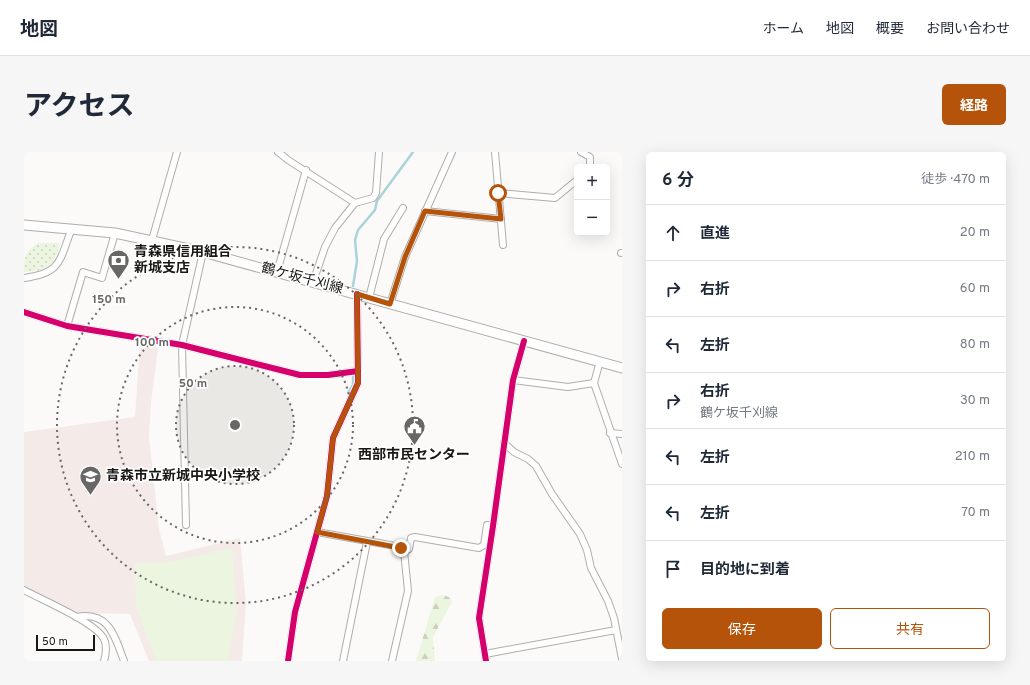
<!DOCTYPE html>
<html lang="ja">
<meta charset="utf-8">
<style>
:root{--surface:#fff;--page:#f6f6f7;--text:#1f2937;--muted:#747a83;--line:#e0e1e3;--accent:#b45309}
body{margin:0;font-family:Overpass,"Noto Sans JP",sans-serif;background:var(--page);color:var(--text)}
.controls{position:absolute;right:12px;top:12px;display:grid;overflow:hidden;border-radius:6px;box-shadow:0 4px 16px #0002}
.controls button{width:36px;height:36px;display:grid;place-items:center;padding:0;border:0;border-bottom:1px solid var(--line);background:var(--surface);color:var(--text);font:20px sans-serif}
.scale{position:absolute;left:12px;bottom:10px;width:59px;box-sizing:border-box;padding-left:4px;border:2px solid #191817;border-top:0;font-size:11px;line-height:14px;white-space:nowrap;color:#191817;-webkit-text-stroke:3px #fff;paint-order:stroke}
.stop{position:absolute;width:12px;height:12px;margin:-9px;border:3px solid #b45309;border-radius:50%;background:#fff}
.stop.end{background:#b45309;border-color:#fff;box-shadow:0 1px 4px #0008}
.list{margin:0;padding:0;list-style:none}
h2{display:flex;justify-content:space-between;align-items:center;height:52px;margin:0;padding:0 16px;font-size:17px}
h2 small{font-size:13px;font-weight:400;color:var(--muted)}
.list li{display:grid;grid-template-columns:26px 1fr auto;gap:12px;align-items:center;box-sizing:border-box;height:56px;padding:0 16px;border-top:1px solid var(--line)}
.list b{display:block;font-size:15px;white-space:nowrap}
.list p{margin:0;font-size:13px;white-space:nowrap;color:var(--muted)}
.list em{font-size:13px;font-style:normal;color:var(--muted)}
.actions{display:flex;gap:8px;padding:12px 16px}
.actions a{flex:1;padding:9px 0;border:1px solid var(--accent);border-radius:6px;text-align:center;font-size:14px;color:var(--accent)}
.actions .main{background:var(--accent);color:#fff}
.icon{flex:none;width:22px;height:22px;fill:none;stroke:currentColor;stroke-width:2;stroke-linecap:round;stroke-linejoin:round}
.map{position:relative;flex:none;width:598px;height:509px;overflow:hidden;border-radius:6px}
header{display:flex;align-items:center;gap:24px;box-sizing:border-box;height:56px;padding:0 20px;background:var(--surface);border-bottom:1px solid var(--line)}
header strong{font-size:19px}
nav{display:flex;gap:22px;margin-inline-start:auto;font-size:14px}
.intro{display:flex;align-items:center;justify-content:space-between;box-sizing:border-box;height:96px;padding:0 24px}
h1{margin:0;font-size:28px}
.button{padding:10px 18px;border-radius:6px;background:var(--accent);color:#fff;font-size:14px;font-weight:700}
main{display:flex;gap:24px;padding:0 24px}
aside{flex:1;background:var(--surface);border-radius:6px;box-shadow:0 4px 16px #0002}
.map>svg:first-child{display:block}
.education{fill:#f4eae8}
.grass{fill:url(#grass-dots)}
.forest{fill:url(#forest-firs)}
.garden{fill:#ecf5df}
.lines{fill:none;stroke-linecap:round;stroke-linejoin:round}
.stream{stroke:#a8d3db;stroke-width:2.5}
.minor-casing{stroke:#afaead;stroke-width:8}
.secondary-casing{stroke:#afaead;stroke-width:11}
.minor{stroke:#fffefe;stroke-width:6}
.secondary{stroke:#fffefe;stroke-width:9}
.cycleway-casing{stroke:#fff;stroke-width:8}
.cycleway{stroke:#d6006c;stroke-width:6}
.route{stroke:#b45309;stroke-width:5}
.ring{fill:none;stroke:#686766;stroke-width:2;stroke-dasharray:2 4}
.labels{text-anchor:middle;dominant-baseline:central;stroke-width:3.5;stroke-linejoin:round;paint-order:stroke}
.poi-label{font-size:14px;font-weight:bold;fill:#191817;stroke:#fff;text-anchor:start}
.street-label{font-size:14px;fill:#191817;stroke:#fff}
.centre{fill:#686766;stroke:#fff;stroke-width:2}
.ring-label{font-size:12px;text-anchor:middle;font-weight:bold;fill:#686766;stroke:#fff;stroke-width:3.5;stroke-linejoin:round;paint-order:stroke}
</style>
<header>
<strong>地図</strong>
<nav><a>ホーム</a><a>地図</a><a>概要</a><a>お問い合わせ</a></nav>
</header>
<div class="intro"><h1>アクセス</h1><a class="button">経路</a></div>
<main>
<div class="map">
<svg width="598" height="509" viewBox="0 0 598 509">
<defs>
<pattern id="grass-dots" width="8" height="8" patternUnits="userSpaceOnUse"><rect width="8" height="8" fill="#ecf5df"/><path d="M2 2h.1M6 6h.1" fill="none" stroke="#cad1bf" stroke-width="1.8" stroke-linecap="round"/></pattern>
<pattern id="forest-firs" width="22" height="20" patternUnits="userSpaceOnUse"><rect width="22" height="20" fill="#ecf5df"/><path d="M5 1l3.5 6h-7zM16 11l3.5 6h-7z" fill="#cad1bf"/></pattern>
</defs>
<rect width="100%" height="100%" fill="#fcfaf8"/>
<!-- education -->
<path class="education" d="M116 191 134 196 127 251 125 284 135 377 142 404 216 386 222 451 218 509H125L106 462 50 461 0 434V280L111 265Z"/>
<!-- grass -->
<path class="grass" d="M14 91H36C29 115 26 118 0 120 0 105 1 100 14 91Z"/>
<!-- forest -->
<path class="forest" d="M419 443 425 445 428 450 409 485 411 509H392L411 445Z"/>
<!-- garden -->
<path class="garden" d="M208 396 213 461 203 509H132L112 455 111 411H141Z"/>
<g class="lines">
<!-- stream -->
<g class="stream">
<path d="M329 134 333 109 331 88 334 78 351 58 353 49 389 0"/>
<path d="M324 241 329 233V225"/>
</g>
<defs>
<g id="minor">
<path d="M254 0 264 8 331 51"/>
<path d="M471 0 479 93"/>
<path d="M557 0 566 5V15"/>
<path d="M474 41 531 46 553 28"/>
<path d="M401 59 477 67"/>
<path d="M128 88 153 0"/>
<path d="M597 101H598"/>
<path d="M253 120 282 18"/>
<path d="M0 126C38 121 35 109 48 76"/>
<path d="M289 130 301 95 311 76 331 51 349 46 352 41 355 0"/>
<path d="M345 146 360 87 379 56"/>
<path d="M366 152 381 105 428 0"/>
<path d="M0 160 43 174 158 193 276 223H304L334 219"/>
<path d="M43 174 59 120 78 126 91 81"/>
<path d="M576 209 570 231 598 312"/>
<path d="M489 228 544 235 570 231"/>
<path d="M586 281 598 282"/>
<path d="M480 291 490 300 504 307 512 314 528 342 556 382 563 398 567 416 584 449 590 466 598 507"/>
<path d="M162 373 158 193 179 100"/>
<path d="M293 380 377 395 380 399"/>
<path d="M0 438C18 448 71 470 80 487 83 493 82 503 80 509"/>
<path d="M52 465C85 458 91 485 100 509"/>
<path d="M461 502 592 478"/>
<path d="M264 509 271 460 303 344 309 286 334 231 333 142"/>
<path d="M319 509 343 390"/>
<path d="M368 509 384 439 380 399 385 397 387 386 391 385 455 396 460 393 463 373 469 374"/>
<path d="M462 509 455 466 469 374 489 228 500 189"/>
</g>
<path id="secondary" d="M0 73 91 81 179 100 598 216"/>
</defs>
<!-- minor casing -->
<use href="#minor" class="minor-casing"/>
<!-- secondary casing -->
<use href="#secondary" class="secondary-casing"/>
<!-- minor -->
<use href="#minor" class="minor"/>
<!-- secondary -->
<use href="#secondary" class="secondary"/>
<defs>
<g id="cycleway">
<path d="M0 160 43 174 158 193 276 223H304L334 219"/>
<path d="M264 509 271 460 303 344 309 286 334 231 333 142"/>
<path d="M462 509 455 466 469 374 489 228 500 189"/>
</g>
</defs>
<!-- cycleway casing -->
<use href="#cycleway" class="cycleway-casing"/>
<!-- cycleway -->
<use href="#cycleway" class="cycleway"/>
</g>
<g class="lines">
<!-- route -->
<path class="route" d="M377 396 293 380 303 344 309 286 334 231 333 142 366 152 381 105 401 59 477 67 474 41"/>
</g>
<!-- distance rings -->
<circle cx="211" cy="273" r="59" fill="#686766" fill-opacity=".12"/>
<g class="ring">
<circle cx="211" cy="273" r="59"/>
<circle cx="211" cy="273" r="118"/>
<circle cx="211" cy="273" r="178"/>
</g>
<!-- icons -->
<defs>
<symbol id="bank-pin" viewBox="-11 -11 22 30"><path d="M0 17L-7.5 6A9.5 9.5 0 1 1 7.5 6Z" fill="#686766" stroke="#fff"/><path d="M-6-4H6V4H-6ZM0-2.3a2.3 2.3 0 1 0 0 4.6a2.3 2.3 0 1 0 0-4.6Z" fill="#fff"/></symbol>
<symbol id="civic-pin" viewBox="-11 -11 22 30"><path d="M0 17L-7.5 6A9.5 9.5 0 1 1 7.5 6Z" fill="#686766" stroke="#fff"/><path d="M-.6-6.5H3V-4.5H.6V-3L4-1V1h2V6H-6V1h2V-1L-.6-3ZM-1.2 2.5V6h2.4V2.5Z" fill="#fff"/></symbol>
<symbol id="school-pin" viewBox="-11 -11 22 30"><path d="M0 17L-7.5 6A9.5 9.5 0 1 1 7.5 6Z" fill="#686766" stroke="#fff"/><path d="M0-5L7-2L0 1L-7-2ZM-4 1L0 2.5L4 1V4Q0 6-4 4Z" fill="#fff"/></symbol>
</defs>
<g fill-rule="evenodd">
<use href="#bank-pin" x="82" y="96" width="25" height="34"/>
<use href="#civic-pin" x="378" y="262" width="25" height="34"/>
<use href="#school-pin" x="54" y="312" width="25" height="34"/>
</g>
<g class="labels">
<!-- poi labels -->
<g class="poi-label">
<text x="110" y="100">青森県信用組合<tspan x="110" dy="16">新城支店</tspan></text>
<text x="390" y="303" text-anchor="middle">西部市民センター</text>
<text x="82" y="324">青森市立新城中央小学校</text>
</g>
<!-- street labels -->
<g class="street-label">
<text transform="translate(278 127) rotate(15)">鶴ケ坂千刈線</text>
</g>
</g>
<circle cx="211" cy="273" r="6" class="centre"/>
<g class="ring-label">
<text x="85" y="151">150 m</text>
<text x="128" y="194">100 m</text>
<text x="169" y="235">50 m</text>
</g>
</svg>
<div class="controls">
<button>+</button>
<button>−</button>
</div>
<div class="scale">50 m</div>
<div class="stop" style="left:474px;top:41px"></div>
<div class="stop end" style="left:377px;top:396px"></div>
</div>
<aside>
<h2>6 分<small>徒歩 · 470 m</small></h2>
<ul class="list">
<li><svg class="icon" aria-label="ahead" viewBox="0 0 24 24"><path d="M12 20V5M6 11l6-6 6 6"/></svg><div><b>直進</b></div><em>20 m</em></li>
<li><svg class="icon" aria-label="right" viewBox="0 0 24 24"><path d="M7 20v-9h11M14 6l5 5-5 5"/></svg><div><b>右折</b></div><em>60 m</em></li>
<li><svg class="icon" aria-label="left" viewBox="0 0 24 24"><path d="M17 20v-9H6M10 6l-5 5 5 5"/></svg><div><b>左折</b></div><em>80 m</em></li>
<li><svg class="icon" aria-label="right" viewBox="0 0 24 24"><path d="M7 20v-9h11M14 6l5 5-5 5"/></svg><div><b>右折</b><p>鶴ケ坂千刈線</p></div><em>30 m</em></li>
<li><svg class="icon" aria-label="left" viewBox="0 0 24 24"><path d="M17 20v-9H6M10 6l-5 5 5 5"/></svg><div><b>左折</b></div><em>210 m</em></li>
<li><svg class="icon" aria-label="left" viewBox="0 0 24 24"><path d="M17 20v-9H6M10 6l-5 5 5 5"/></svg><div><b>左折</b></div><em>70 m</em></li>
<li><svg class="icon" aria-label="arrive" viewBox="0 0 24 24"><path d="M6 21V4h12l-3 4 3 4H6"/></svg><div><b>目的地に到着</b></div></li>
</ul>
<div class="actions"><a class="main">保存</a><a>共有</a></div>
</aside>
</main>
